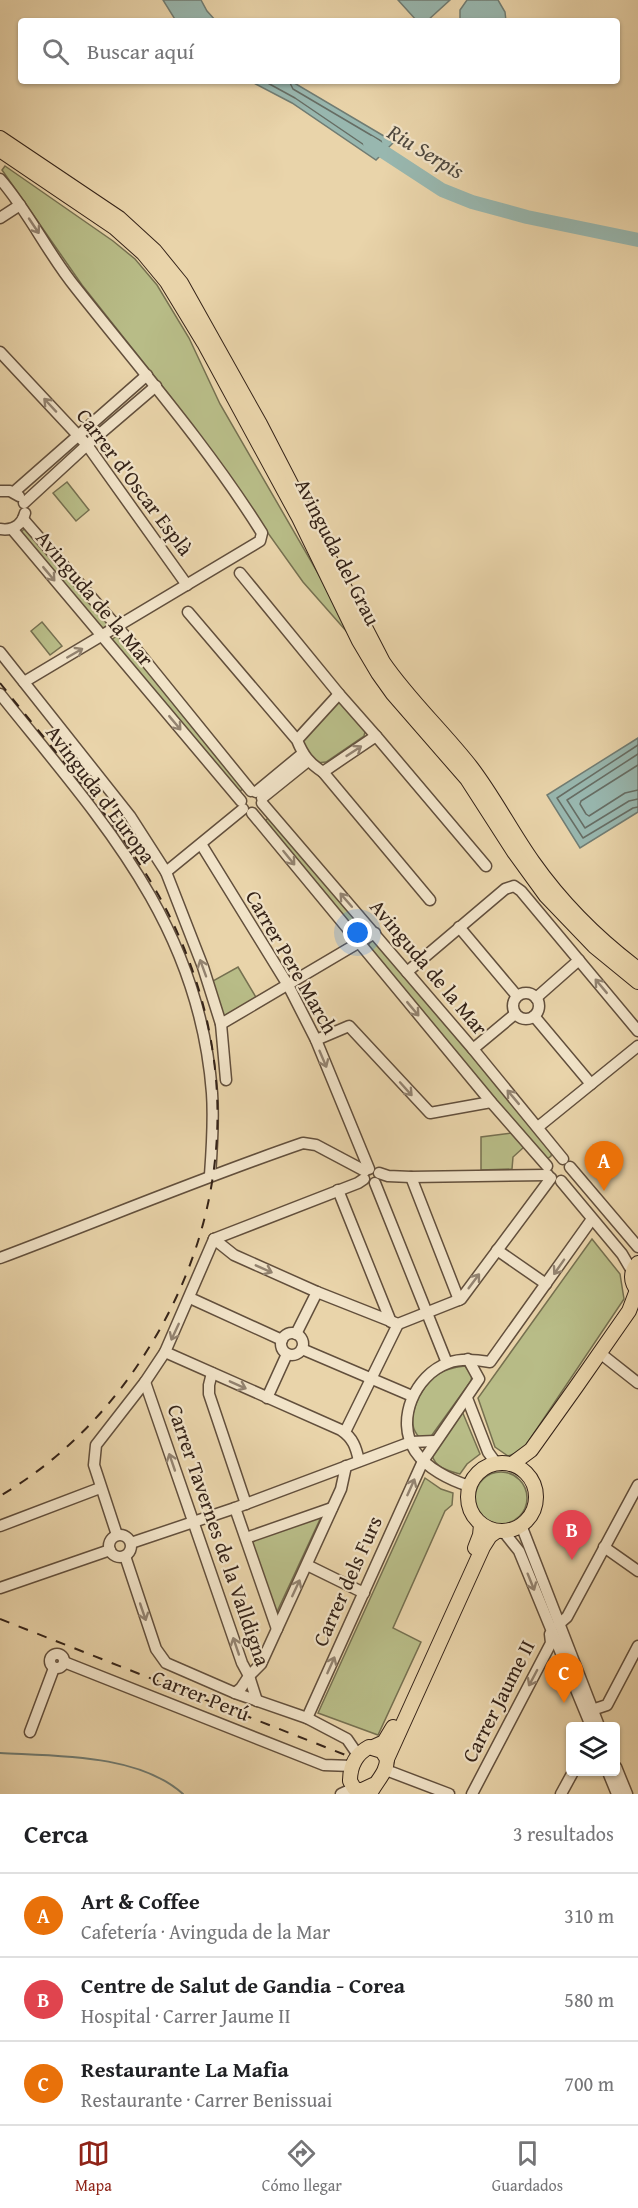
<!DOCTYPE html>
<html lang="es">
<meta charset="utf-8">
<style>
:root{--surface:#fff;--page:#f6f6f6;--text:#202124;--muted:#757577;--line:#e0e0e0;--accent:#8f2418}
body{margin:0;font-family:"Gentium Book Plus",serif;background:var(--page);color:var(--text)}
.controls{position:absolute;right:18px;bottom:18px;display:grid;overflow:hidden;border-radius:6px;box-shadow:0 2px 4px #0004}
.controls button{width:54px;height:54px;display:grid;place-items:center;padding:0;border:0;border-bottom:2px solid var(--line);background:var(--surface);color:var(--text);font:30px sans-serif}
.you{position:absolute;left:358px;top:933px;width:21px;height:21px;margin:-15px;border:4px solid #fff;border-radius:50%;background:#1a73e8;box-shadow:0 0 0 9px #1a73e833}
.badge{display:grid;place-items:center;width:39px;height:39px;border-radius:50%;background:var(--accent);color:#fff;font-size:20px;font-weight:700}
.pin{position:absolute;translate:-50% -50px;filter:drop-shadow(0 2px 3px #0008)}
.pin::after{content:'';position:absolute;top:32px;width:21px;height:18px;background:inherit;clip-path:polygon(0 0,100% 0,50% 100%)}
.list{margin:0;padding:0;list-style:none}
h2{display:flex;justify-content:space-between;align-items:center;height:78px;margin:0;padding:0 24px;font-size:26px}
h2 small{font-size:20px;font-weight:400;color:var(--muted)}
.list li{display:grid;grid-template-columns:39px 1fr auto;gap:18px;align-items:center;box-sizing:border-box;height:84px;padding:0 24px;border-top:2px solid var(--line)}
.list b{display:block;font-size:22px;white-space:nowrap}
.list p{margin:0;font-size:20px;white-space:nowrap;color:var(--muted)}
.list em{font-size:20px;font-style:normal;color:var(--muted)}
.icon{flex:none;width:33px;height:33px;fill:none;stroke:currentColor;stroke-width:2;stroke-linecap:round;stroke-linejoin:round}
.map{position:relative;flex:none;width:638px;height:1794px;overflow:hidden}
.search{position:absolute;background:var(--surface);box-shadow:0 2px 4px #0004;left:18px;right:18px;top:18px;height:66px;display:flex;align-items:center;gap:15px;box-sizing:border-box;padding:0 21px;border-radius:6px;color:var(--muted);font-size:22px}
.sheet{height:330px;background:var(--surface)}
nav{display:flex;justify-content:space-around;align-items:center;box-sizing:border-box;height:84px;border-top:2px solid var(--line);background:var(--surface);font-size:16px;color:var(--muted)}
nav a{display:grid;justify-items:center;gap:3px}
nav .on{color:var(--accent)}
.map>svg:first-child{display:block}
.green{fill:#b8bc87;stroke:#767050;stroke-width:1.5}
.water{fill:#98b7af;stroke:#707c73;stroke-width:1.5}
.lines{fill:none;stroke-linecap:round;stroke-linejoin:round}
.shore{stroke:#666d64;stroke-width:1.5}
.stream{stroke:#707c73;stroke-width:2}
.river{stroke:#98b7af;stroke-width:14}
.minor-casing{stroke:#624f3c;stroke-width:13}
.major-casing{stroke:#352318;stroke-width:16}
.minor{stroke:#f1e3c8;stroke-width:10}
.major{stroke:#e9d4aa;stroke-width:14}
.rail{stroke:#352318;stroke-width:2;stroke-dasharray:10 10;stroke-linecap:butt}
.oneway{stroke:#938370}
.labels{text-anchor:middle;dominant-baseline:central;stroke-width:4.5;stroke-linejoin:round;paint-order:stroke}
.street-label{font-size:21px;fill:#352318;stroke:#f1e3c8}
.water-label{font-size:22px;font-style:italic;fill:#4e483e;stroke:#f1e3c8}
</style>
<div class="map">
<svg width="638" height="1794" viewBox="0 0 638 1794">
<rect width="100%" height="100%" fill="#e9d4aa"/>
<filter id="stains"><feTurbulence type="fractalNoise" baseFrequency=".00333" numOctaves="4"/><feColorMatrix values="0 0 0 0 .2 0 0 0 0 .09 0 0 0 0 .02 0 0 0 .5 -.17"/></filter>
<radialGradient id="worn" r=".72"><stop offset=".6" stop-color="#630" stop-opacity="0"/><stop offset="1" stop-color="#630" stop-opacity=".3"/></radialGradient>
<!-- green -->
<g class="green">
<path d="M5 166 113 241 135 259 157 285 189 338 220 404 326 587 355 641 303 582 170 396 82 285 2 170Z"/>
<path d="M67 482 89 510 76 521 53 493Z"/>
<path d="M26 527 108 624 101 630 20 533Z"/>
<path d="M42 622 62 646 50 655 31 631Z"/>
<path d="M118 635 245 787 239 792 110 641Z"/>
<path d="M338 701 366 728 364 736 326 762 316 763 301 744 311 729Z"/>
<path d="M270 816 368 930 363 940 263 823Z"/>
<path d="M371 941H375L552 1152 551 1156 546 1160 367 948Z"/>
<path d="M238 967 257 999 222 1017 211 982Z"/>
<path d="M511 1133 524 1147 513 1157 512 1169 481 1170V1137Z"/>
<path d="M592 1239 620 1274 624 1299 522 1451 508 1456 495 1447 478 1398Z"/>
<path d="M465 1366 472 1375 471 1381 432 1435 429 1438H420C402 1421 421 1386 437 1375 445 1369 455 1367 465 1366Z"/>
<path d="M462 1411 480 1454 467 1464 460 1474C449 1471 435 1468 432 1455Z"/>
<circle cx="501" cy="1498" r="26"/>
<path d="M425 1478 441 1489 453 1493 452 1505 445 1511 393 1628 421 1642 378 1735 318 1713Z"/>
<path d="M322 1515 276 1614 250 1540Z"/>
</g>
<!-- water -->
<g class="water">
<path d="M163 0H201L207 11 216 21H176Z"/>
<path d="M398 0H450L427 21H417Z"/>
<path d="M467 0H498L505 12 506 21H460V10Z"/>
<path d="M250 81H291L394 142 376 160 292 103Z"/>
<path d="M638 738V812L580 848 547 795Z"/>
</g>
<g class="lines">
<!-- shore -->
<g class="shore">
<path d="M264 81 295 98 373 151H376L382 145 381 141 293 89 289 81"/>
<path d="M638 745 557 798 583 838 633 808 638 807"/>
<path d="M638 754 567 800 585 828 629 801 638 799"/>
<path d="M638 765 581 801 580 804 586 814 589 816 625 793 638 790"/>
</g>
<!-- stream -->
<path class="stream" d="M0 1753C57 1756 139 1754 183 1794"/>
<!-- river -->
<path class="river" d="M370 143 442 190 472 202 527 217 638 240"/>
<defs>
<g id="minor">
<path d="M0 179C29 212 48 254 76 288 140 369 207 445 262 533L260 541 24 682"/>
<path d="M0 218 20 205"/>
<path d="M0 352 87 445 187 585"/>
<path d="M0 491H10L19 496"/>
<path d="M14 492 147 375"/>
<path d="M24 503 87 445 156 386"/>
<path d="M23 519 127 638 251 791"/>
<path d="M0 529C13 531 22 525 25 513"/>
<path d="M12 529 241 801"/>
<path d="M240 573 339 694"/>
<path d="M188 612 297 740C303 755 309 763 323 772L376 736 339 694 297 740"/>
<path d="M0 652 130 816 166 872 203 967 221 1024 226 1080"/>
<path d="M0 694C101 820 199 923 212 1093 214 1121 212 1148 210 1175"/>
<path d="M376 736 486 866"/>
<path d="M323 772 430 900"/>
<path d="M256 792 302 754"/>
<path d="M262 798 308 761"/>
<path d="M262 803 473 1049 563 1159"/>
<path d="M252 813 491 1102 547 1166"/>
<path d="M201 844 288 985 316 1040 369 1169"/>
<path d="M166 872 243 809"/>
<path d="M459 927 517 996"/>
<path d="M407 972 505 889 514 886 521 891 638 1031"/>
<circle cx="526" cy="1006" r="13"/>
<path d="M536 998 579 960"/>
<path d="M534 1016 591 1084"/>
<path d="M221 1024 375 933"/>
<path d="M316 1040 349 1026 430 1113 491 1102"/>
<path d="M473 1049 515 1014"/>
<path d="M538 1127 638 1046"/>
<path d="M570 1167 638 1247"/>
<path d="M379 1173 388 1176 411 1177 548 1175"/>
<path d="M411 1177 459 1300"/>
<path d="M561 1181 622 1254 632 1271"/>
<path d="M375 1183 447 1363"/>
<path d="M338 1190 391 1322"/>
<path d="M214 1239 234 1255 317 1292 398 1324 461 1299 551 1178"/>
<path d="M214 1239 358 1183 364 1179"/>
<path d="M497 1250 546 1284"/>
<path d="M0 1258C101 1220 201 1178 303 1143L316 1145 365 1171"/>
<path d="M190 1298 282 1340"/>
<circle cx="292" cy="1344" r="11"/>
<path d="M296 1334 317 1292"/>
<path d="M302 1349 412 1396"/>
<path d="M165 1352 341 1430C353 1438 356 1447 359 1461"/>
<path d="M605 1357 638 1383"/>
<path d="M212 1373 209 1385V1394L246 1504"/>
<path d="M145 1382 242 1663 249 1676 257 1701"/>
<path d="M267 1398 287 1354"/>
<path d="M467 1398 488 1452 496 1463"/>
<path d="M345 1432 398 1324"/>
<path d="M469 1486C450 1480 426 1468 415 1451 395 1420 415 1375 448 1363 462 1358 476 1360 490 1362L592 1219"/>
<path d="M235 1508 277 1629"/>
<path d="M521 1525 599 1726"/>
<path d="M0 1526 100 1488"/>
<path d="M503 1531 519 1551 591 1726"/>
<path d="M117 1535 94 1465 96 1445 145 1382 165 1352 214 1239"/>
<circle cx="120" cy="1546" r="11"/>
<path d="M246 1538 332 1508"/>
<path d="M131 1543 235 1508 411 1442 435 1441"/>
<path d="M604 1547 638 1571"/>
<path d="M125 1556 156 1649 166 1663 235 1693 307 1718 347 1739 358 1755"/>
<path d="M307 1565 364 1593"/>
<path d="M0 1588 110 1550"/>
<path d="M559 1624 567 1617 638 1485"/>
<circle cx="57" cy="1661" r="7"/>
<path d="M64 1662 324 1765 352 1766"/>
<path d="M235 1693 241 1688 249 1676 261 1664 341 1489 346 1466"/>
<path d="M592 1710 607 1705 638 1646"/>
<path d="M307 1718 423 1461 479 1379 468 1359"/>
<path d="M30 1732 54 1668"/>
<path d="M616 1767 627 1794"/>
<path d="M386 1770 449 1794"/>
<path d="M608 1772 617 1794"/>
<path d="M341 1794 354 1788"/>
<path d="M472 1794 551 1643 550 1634"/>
<path d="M561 1794 573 1772"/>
</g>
<g id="major">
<path d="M0 138 119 218 155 251 181 283 260 424 383 662C409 700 443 731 471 767 494 797 511 831 533 862 562 903 598 939 638 969"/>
<path d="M0 150 115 228 143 253 167 282 204 343 299 518 359 641 378 673 393 694 467 779 514 852 546 896 594 946 638 982"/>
<path d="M638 1263C630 1272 630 1282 638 1291"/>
<circle cx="502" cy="1497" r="34"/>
<path d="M512 1464 531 1450 576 1387 629 1311 637 1290"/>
<path d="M475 1548 480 1535 481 1525"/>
<path d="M373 1747 384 1742 393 1727"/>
<path d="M387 1759 483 1547 490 1536 497 1531"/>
<path d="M370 1794C376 1781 387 1773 387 1759L382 1751 369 1747C356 1754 350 1766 350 1781L354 1788 360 1791 375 1784"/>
</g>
</defs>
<!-- minor casing -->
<use href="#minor" class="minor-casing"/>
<!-- major casing -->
<use href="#major" class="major-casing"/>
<!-- minor -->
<use href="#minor" class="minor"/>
<!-- major -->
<use href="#major" class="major"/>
<!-- rail -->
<g class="rail">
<path d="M0 683C56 754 126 831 167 911 242 1058 233 1219 143 1357 107 1413 58 1462 0 1496"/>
<path d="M0 1619 348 1756"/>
</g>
</g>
<!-- one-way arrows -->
<defs><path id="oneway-shaft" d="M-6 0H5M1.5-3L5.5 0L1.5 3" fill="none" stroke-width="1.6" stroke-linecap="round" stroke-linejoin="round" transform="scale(1.5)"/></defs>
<g class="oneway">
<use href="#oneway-shaft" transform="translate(34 226) rotate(56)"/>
<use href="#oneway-shaft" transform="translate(50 405) rotate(-133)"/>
<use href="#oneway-shaft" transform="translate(49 574) rotate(50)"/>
<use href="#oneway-shaft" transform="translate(75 653) rotate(-30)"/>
<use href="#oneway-shaft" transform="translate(175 723) rotate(50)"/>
<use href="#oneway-shaft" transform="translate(354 751) rotate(-33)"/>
<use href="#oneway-shaft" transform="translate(289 858) rotate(51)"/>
<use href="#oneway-shaft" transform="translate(346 900) rotate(-131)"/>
<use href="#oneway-shaft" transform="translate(203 968) rotate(-110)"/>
<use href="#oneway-shaft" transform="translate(601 986) rotate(-130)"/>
<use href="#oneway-shaft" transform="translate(413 1009) rotate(50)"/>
<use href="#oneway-shaft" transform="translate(323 1059) rotate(67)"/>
<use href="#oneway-shaft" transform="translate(406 1089) rotate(48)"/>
<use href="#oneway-shaft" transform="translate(513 1097) rotate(-130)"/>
<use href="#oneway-shaft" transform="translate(559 1267) rotate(125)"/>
<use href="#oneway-shaft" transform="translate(264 1269) rotate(24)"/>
<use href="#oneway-shaft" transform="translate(474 1281) rotate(-53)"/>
<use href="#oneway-shaft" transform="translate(175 1332) rotate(115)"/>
<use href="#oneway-shaft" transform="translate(238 1385) rotate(24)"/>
<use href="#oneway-shaft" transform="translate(172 1462) rotate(-109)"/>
<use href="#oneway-shaft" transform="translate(411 1487) rotate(-66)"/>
<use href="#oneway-shaft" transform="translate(531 1582) rotate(68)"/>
<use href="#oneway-shaft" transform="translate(296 1588) rotate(-65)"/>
<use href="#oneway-shaft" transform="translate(143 1612) rotate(71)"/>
<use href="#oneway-shaft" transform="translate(236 1646) rotate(-109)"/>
<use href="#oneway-shaft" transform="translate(331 1665) rotate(-66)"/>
<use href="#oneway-shaft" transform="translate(533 1678) rotate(118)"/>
</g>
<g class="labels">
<!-- street labels -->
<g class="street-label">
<text transform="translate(135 482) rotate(53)">Carrer d'Oscar Esplà</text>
<text transform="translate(338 552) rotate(63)">Avinguda del Grau</text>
<text transform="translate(95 598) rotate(50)">Avinguda de la Mar</text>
<text transform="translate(101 794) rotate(53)">Avinguda d'Europa</text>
<text transform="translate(292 962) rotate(60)">Carrer Pere March</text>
<text transform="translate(429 967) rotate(50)">Avinguda de la Mar</text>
<text transform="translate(219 1535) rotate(71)">Carrer Tavernes de la Valldigna</text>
<text transform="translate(347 1581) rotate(-66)">Carrer dels Furs</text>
<text transform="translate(201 1695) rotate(22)">Carrer Perú</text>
<text transform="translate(498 1701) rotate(-63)">Carrer Jaume II</text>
</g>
<!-- water labels -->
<g class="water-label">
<text transform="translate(426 151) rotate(31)">Riu Serpis</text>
</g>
</g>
<rect width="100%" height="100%" filter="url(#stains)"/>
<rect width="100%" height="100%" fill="url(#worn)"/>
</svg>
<div class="controls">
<button><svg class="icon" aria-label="layers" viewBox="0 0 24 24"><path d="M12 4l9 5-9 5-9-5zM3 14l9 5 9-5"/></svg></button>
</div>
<div class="you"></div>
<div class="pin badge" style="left:604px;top:1191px;background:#e8710a">A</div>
<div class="pin badge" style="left:572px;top:1560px;background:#e0444e">B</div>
<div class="pin badge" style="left:564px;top:1703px;background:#e8710a">C</div>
<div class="search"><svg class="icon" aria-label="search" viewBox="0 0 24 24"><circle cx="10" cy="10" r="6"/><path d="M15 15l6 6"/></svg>Buscar aquí</div>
</div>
<section class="sheet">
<h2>Cerca<small>3 resultados</small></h2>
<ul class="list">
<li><span class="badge" style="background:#e8710a">A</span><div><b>Art &amp; Coffee</b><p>Cafetería · Avinguda de la Mar</p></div><em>310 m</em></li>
<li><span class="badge" style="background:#e0444e">B</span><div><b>Centre de Salut de Gandia - Corea</b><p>Hospital · Carrer Jaume II</p></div><em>580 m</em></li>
<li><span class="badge" style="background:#e8710a">C</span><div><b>Restaurante La Mafia</b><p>Restaurante · Carrer Benissuai</p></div><em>700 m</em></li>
</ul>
</section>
<nav>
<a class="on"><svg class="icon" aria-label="map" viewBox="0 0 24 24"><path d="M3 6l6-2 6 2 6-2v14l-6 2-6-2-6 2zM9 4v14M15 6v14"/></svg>Mapa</a>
<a><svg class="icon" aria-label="directions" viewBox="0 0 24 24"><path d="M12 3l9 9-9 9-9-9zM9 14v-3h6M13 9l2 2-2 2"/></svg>Cómo llegar</a>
<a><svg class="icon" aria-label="saved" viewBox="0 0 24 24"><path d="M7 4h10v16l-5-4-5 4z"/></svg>Guardados</a>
</nav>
